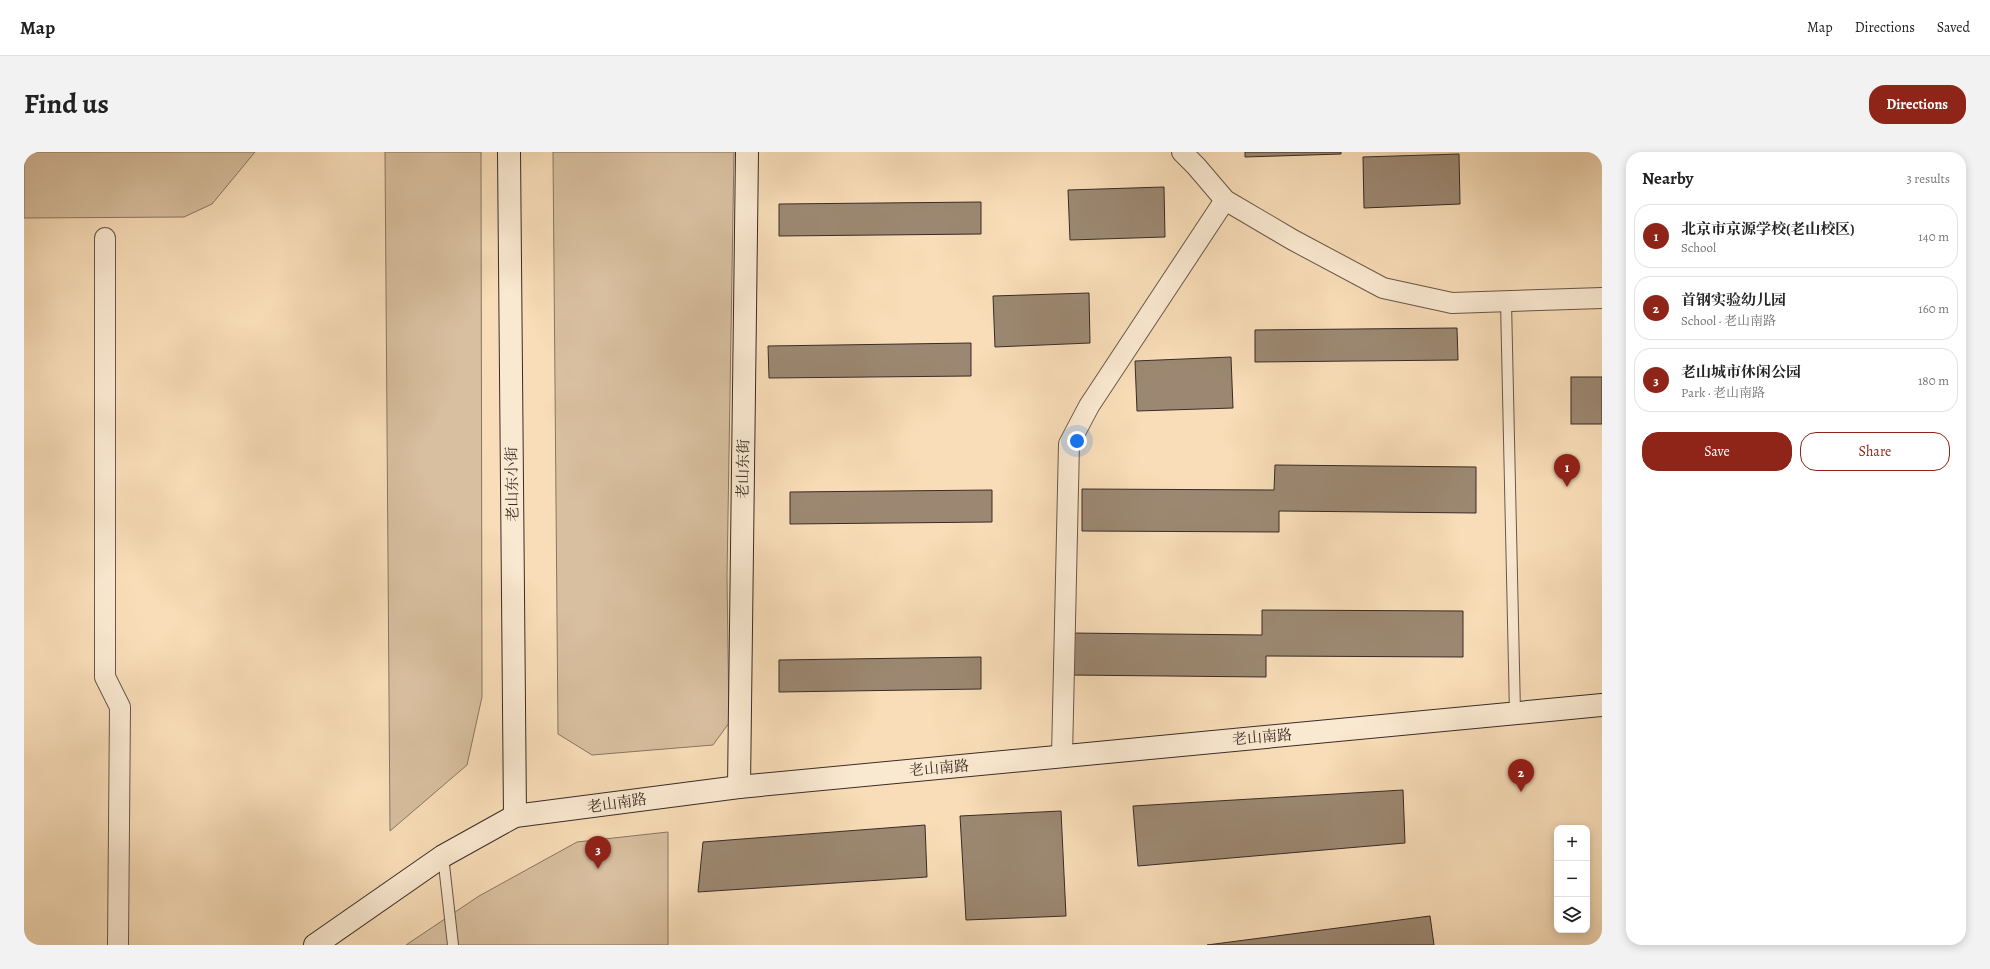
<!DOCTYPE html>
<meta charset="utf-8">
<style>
:root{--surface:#fff;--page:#f2f2f2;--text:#222;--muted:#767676;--line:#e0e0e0;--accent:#8f2418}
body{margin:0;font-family:Alegreya,"Noto Serif SC",serif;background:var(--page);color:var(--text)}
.controls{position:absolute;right:12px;bottom:12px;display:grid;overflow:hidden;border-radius:8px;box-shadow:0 2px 10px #0003}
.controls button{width:36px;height:36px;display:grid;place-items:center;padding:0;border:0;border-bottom:1px solid var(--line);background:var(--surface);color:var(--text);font:20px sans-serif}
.you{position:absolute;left:1053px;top:289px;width:14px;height:14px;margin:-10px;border:3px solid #fff;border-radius:50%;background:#1a73e8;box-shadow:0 0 0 6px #1a73e833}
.badge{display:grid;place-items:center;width:26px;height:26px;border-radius:50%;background:var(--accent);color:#fff;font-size:13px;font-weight:700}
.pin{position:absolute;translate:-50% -33px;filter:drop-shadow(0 1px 2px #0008)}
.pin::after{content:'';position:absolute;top:21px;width:14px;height:12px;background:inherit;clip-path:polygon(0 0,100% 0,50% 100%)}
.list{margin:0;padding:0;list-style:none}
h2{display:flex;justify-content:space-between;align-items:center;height:52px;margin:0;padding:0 16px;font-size:17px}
h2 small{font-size:13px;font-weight:400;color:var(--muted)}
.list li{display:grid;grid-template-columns:26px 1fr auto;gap:12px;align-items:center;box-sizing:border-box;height:64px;margin:0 8px 8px;padding:0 8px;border:1px solid var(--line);border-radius:16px}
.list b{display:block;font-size:15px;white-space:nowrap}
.list p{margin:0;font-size:13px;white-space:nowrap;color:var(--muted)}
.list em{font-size:13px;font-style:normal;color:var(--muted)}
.actions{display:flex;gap:8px;padding:12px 16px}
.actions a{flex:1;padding:9px 0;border:1px solid var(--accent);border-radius:16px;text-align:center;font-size:14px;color:var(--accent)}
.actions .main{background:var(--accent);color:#fff}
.icon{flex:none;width:22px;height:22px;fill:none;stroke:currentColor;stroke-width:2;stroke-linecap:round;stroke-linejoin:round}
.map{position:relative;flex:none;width:1578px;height:793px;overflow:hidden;border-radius:16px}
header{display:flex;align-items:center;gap:24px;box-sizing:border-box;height:56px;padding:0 20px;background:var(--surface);border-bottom:1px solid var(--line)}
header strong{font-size:19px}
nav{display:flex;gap:22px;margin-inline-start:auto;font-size:14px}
.intro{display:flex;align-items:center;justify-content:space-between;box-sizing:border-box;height:96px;padding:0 24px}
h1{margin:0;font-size:28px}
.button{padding:10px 18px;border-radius:16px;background:var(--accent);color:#fff;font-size:14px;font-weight:700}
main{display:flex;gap:24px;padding:0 24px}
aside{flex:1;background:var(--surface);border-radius:16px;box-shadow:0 2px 10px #0003}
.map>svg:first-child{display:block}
.green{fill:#d8bf9f;stroke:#887662}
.building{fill:#9c8872;stroke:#392c26}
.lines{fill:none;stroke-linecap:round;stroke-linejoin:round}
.lane-casing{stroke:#69584a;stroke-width:12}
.street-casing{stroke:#69584a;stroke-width:22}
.secondary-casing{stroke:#392c26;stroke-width:24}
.lane{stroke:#fae9d1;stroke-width:10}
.street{stroke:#fae9d1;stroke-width:20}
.secondary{stroke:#fae9d1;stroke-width:22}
.labels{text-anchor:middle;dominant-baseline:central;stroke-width:4;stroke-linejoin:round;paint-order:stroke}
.street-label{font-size:15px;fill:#392c26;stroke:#fae9d1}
</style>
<header>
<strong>Map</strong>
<nav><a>Map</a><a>Directions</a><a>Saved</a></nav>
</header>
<div class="intro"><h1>Find us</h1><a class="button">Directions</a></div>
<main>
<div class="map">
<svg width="1578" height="793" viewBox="0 0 1578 793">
<rect width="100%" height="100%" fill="#f8ddb8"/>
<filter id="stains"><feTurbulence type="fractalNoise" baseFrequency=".005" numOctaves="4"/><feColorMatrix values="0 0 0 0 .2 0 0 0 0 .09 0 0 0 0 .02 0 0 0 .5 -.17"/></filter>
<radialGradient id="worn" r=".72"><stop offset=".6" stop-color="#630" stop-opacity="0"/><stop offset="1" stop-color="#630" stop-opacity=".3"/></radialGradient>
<!-- green -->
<g class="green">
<path d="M0 0H231L188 52 160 65 0 66Z"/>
<path d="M361 0H457L458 545 443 613 366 679Z"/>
<path d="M529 0H710L703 424 705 571 689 593 568 603 534 582Z"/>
<path d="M644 680V793H382L455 744 553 690Z"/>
</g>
<!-- building -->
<g class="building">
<path d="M1221 0H1317V2L1221 5Z"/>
<path d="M1435 2 1436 52 1340 56 1339 5Z"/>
<path d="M1140 35 1141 85 1046 88 1044 38Z"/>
<path d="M957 50V82L755 84V52Z"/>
<path d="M1065 141 1066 191 971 195 969 144Z"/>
<path d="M1433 176 1434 208 1231 210V178Z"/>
<path d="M947 191V224L745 226 744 194Z"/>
<path d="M1207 205 1209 256 1113 259 1111 209Z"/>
<rect x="1547" y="225" width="31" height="47"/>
<path d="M1251 313 1452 315V361L1255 359V380L1058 379V337L1250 338Z"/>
<path d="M968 338V370L766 372V340Z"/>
<path d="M1238 458 1439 459V505L1242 504V525L1045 523V481L1238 483Z"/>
<path d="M957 505V537L755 540V508Z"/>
<path d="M1379 638 1381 691 1114 714 1109 654Z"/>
<path d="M1037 659 1042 764 942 768 936 664Z"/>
<path d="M901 673 903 725 674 740 679 690Z"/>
<path d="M1406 764 1410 793H1183Z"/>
</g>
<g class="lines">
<defs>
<g id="lane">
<path d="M1482 150 1491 561"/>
<path d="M419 704 429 793"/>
</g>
<g id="street">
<path d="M1158 0 1172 14 1201 48 1269 88 1359 136 1428 151 1578 146"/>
<path d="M81 86V525L96 555 94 793"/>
<path d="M1038 604 1045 292 1065 254 1201 48"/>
</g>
<g id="secondary">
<path d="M485 0 491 664"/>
<path d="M715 635 723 0"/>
<path d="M291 793 419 704 491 664 715 635 1578 553"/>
</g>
</defs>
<!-- lane casing -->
<use href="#lane" class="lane-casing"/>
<!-- street casing -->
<use href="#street" class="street-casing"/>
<!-- secondary casing -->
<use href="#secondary" class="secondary-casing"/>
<!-- lane -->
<use href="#lane" class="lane"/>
<!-- street -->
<use href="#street" class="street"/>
<!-- secondary -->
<use href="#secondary" class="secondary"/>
</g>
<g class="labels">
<!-- street labels -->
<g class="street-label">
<text transform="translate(719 317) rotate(-89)">老山东街</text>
<text transform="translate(488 332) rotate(-91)">老山东小街</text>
<text transform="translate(1238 585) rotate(-5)">老山南路</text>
<text transform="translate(915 616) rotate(-5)">老山南路</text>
<text transform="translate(593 651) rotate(-8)">老山南路</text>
</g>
</g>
<rect width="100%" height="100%" filter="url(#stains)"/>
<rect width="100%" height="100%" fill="url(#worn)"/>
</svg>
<div class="controls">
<button>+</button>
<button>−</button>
<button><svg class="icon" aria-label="layers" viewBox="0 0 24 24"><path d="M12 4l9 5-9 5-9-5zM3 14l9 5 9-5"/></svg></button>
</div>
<div class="you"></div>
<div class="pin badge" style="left:1543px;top:335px">1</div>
<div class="pin badge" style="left:1497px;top:640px">2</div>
<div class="pin badge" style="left:574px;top:717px">3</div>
</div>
<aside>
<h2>Nearby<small>3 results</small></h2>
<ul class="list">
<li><span class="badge">1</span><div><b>北京市京源学校(老山校区)</b><p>School</p></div><em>140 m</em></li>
<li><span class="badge">2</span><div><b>首钢实验幼儿园</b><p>School · 老山南路</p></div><em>160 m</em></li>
<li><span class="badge">3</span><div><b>老山城市休闲公园</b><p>Park · 老山南路</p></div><em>180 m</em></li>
</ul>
<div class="actions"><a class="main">Save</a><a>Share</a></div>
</aside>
</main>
